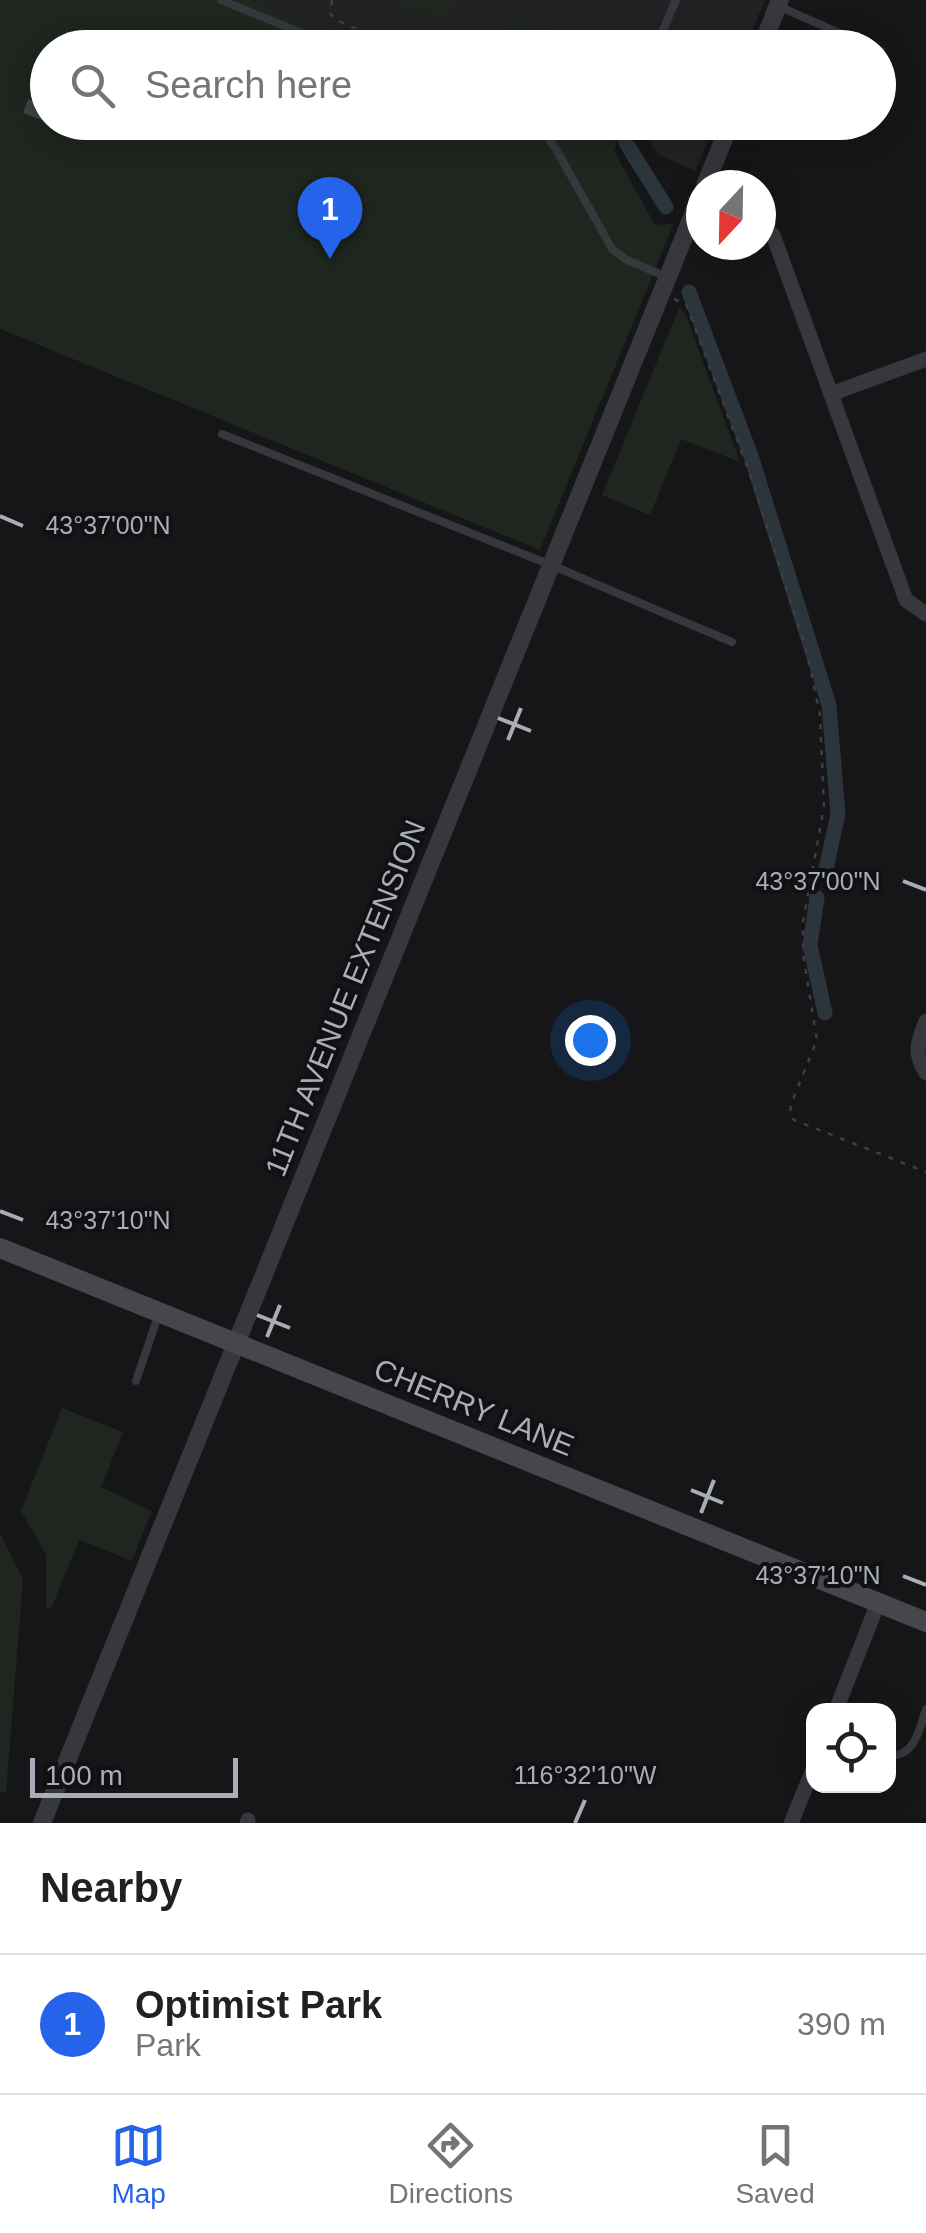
<!DOCTYPE html>
<meta charset="utf-8">
<style>
:root{--surface:#fff;--page:#f6f6f6;--text:#202124;--muted:#757577;--line:#e0e0e0;--accent:#2563eb}
body{margin:0;font-family:Arial,sans-serif;background:var(--page);color:var(--text)}
.controls{position:absolute;right:30px;bottom:30px;display:grid;overflow:hidden;border-radius:20px;box-shadow:0 5px 25px #0003}
.controls button{width:90px;height:90px;display:grid;place-items:center;padding:0;border:0;border-bottom:2px solid var(--line);background:var(--surface);color:var(--text);font:50px sans-serif}
.compass{position:absolute;left:686px;top:170px;width:90px;height:90px;border-radius:50%;background:var(--surface);box-shadow:0 5px 25px #0003;rotate:202deg}
.scale{position:absolute;left:30px;bottom:25px;width:208px;box-sizing:border-box;padding-left:10px;border:5px solid #a8adb8;border-top:0;font-size:28px;line-height:35px;white-space:nowrap;color:#a8adb8;-webkit-text-stroke:8px #111113;paint-order:stroke}
.you{position:absolute;left:590px;top:1040px;width:35px;height:35px;margin:-25px;border:8px solid #fff;border-radius:50%;background:#1a73e8;box-shadow:0 0 0 15px #1a73e833}
.badge{display:grid;place-items:center;width:65px;height:65px;border-radius:50%;background:var(--accent);color:#fff;font-size:32px;font-weight:700}
.pin{position:absolute;translate:-50% -82px;filter:drop-shadow(0 2px 5px #0008)}
.pin::after{content:'';position:absolute;top:52px;width:35px;height:30px;background:inherit;clip-path:polygon(0 0,100% 0,50% 100%)}
.list{margin:0;padding:0;list-style:none}
h2{display:flex;justify-content:space-between;align-items:center;height:130px;margin:0;padding:0 40px;font-size:42px}
h2 small{font-size:32px;font-weight:400;color:var(--muted)}
.list li{display:grid;grid-template-columns:65px 1fr auto;gap:30px;align-items:center;box-sizing:border-box;height:140px;padding:0 40px;border-top:2px solid var(--line)}
.list b{display:block;font-size:38px;white-space:nowrap}
.list p{margin:0;font-size:32px;white-space:nowrap;color:var(--muted)}
.list em{font-size:32px;font-style:normal;color:var(--muted)}
.icon{flex:none;width:55px;height:55px;fill:none;stroke:currentColor;stroke-width:2;stroke-linecap:round;stroke-linejoin:round}
.map{position:relative;flex:none;width:926px;height:1823px;overflow:hidden}
.search{position:absolute;background:var(--surface);box-shadow:0 5px 25px #0003;left:30px;right:30px;top:30px;height:110px;display:flex;align-items:center;gap:25px;box-sizing:border-box;padding:0 35px;border-radius:55px;color:var(--muted);font-size:38px}
.sheet{height:270px;background:var(--surface)}
nav{display:flex;justify-content:space-around;align-items:center;box-sizing:border-box;height:140px;border-top:2px solid var(--line);background:var(--surface);font-size:28px;color:var(--muted)}
nav a{display:grid;justify-items:center;gap:5px}
nav .on{color:var(--accent)}
.map>svg:first-child{display:block}
.built{fill:#222225}
.green{fill:#1e261f}
.lines{fill:none;stroke-linecap:round;stroke-linejoin:round}
.canal{stroke:#2c353c;stroke-width:15}
.building{fill:#404145}
.path{stroke:#3d3f44;stroke-width:2.5;stroke-dasharray:5 8;stroke-linecap:butt}
.service{stroke:#37383d;stroke-width:8}
.minor{stroke:#37383d;stroke-width:15}
.tertiary{stroke:#37383d;stroke-width:18}
.secondary{stroke:#45474d;stroke-width:20}
.ticks{fill:none;stroke:#a8adb8;stroke-width:4}
.labels{text-anchor:middle;dominant-baseline:central;stroke-width:8;stroke-linejoin:round;paint-order:stroke}
.street-label{font-size:30px;fill:#a8adb8;stroke:#111113}
.ticks-label{font-size:25px;text-anchor:middle;fill:#a8adb8;stroke:#111113;stroke-width:8;stroke-linejoin:round;paint-order:stroke}
</style>
<div class="map">
<svg width="926" height="1823" viewBox="0 0 926 1823">
<rect width="100%" height="100%" fill="#161618"/>
<!-- built -->
<g class="built">
<path d="M248 0H765L745 48 366 47Z"/>
<path d="M556 123H715L695 171 659 155 643 134 620 136 616 145Z"/>
</g>
<!-- green -->
<g class="green">
<path d="M0 0H250L369 47 48 48V122L559 123 616 145 614 151 655 225 674 223 540 550 0 329Z"/>
<path d="M388 0H457L448 23Z"/>
<path d="M515 16 573 40 570 47H502Z"/>
<path d="M679 308 685 313 740 462 681 439 650 515 602 495Z"/>
<path d="M62 1408 123 1432 101 1487 152 1511 132 1561 79 1540 51 1609 46 1607V1554L21 1511Z"/>
<path d="M0 1533 23 1580 6 1793 0 1791Z"/>
</g>
<g class="lines">
<!-- canal -->
<g class="canal">
<path d="M626 143 666 207"/>
<path d="M689 292 751 456 829 705 838 814 825 873"/>
<path d="M817 898 810 945 825 1013"/>
</g>
</g>
<!-- building -->
<path class="building" d="M28 99 48 106 44 121 23 113Z"/>
<g class="lines">
<!-- path -->
<g class="path">
<path d="M332 0 330 13 336 20 400 48"/>
<path d="M674 299 686 304 751 477 807 653 820 715 824 807 803 922V954L817 1040 791 1104 790 1115 794 1120 926 1172"/>
</g>
<!-- service -->
<g class="service">
<path d="M221 0 338 48"/>
<path d="M778 6 873 48"/>
<path d="M655 48 676 0"/>
<path d="M878 50 881 51"/>
<path d="M523 122 547 136 556 149 612 249 627 260 669 278"/>
<path d="M222 434 551 565 732 642"/>
<path d="M136 1381 158 1316"/>
<path d="M888 1756C915 1757 919 1730 926 1709"/>
</g>
<!-- minor -->
<g class="minor">
<path d="M761 222 773 235 906 600 926 614"/>
<path d="M831 394 926 359"/>
<path d="M926 1021C918 1042 913 1053 926 1073"/>
<path d="M836 1710 878 1603"/>
<path d="M247 1823 248 1820"/>
<path d="M791 1823 814 1767"/>
</g>
<!-- tertiary -->
<g class="tertiary">
<path d="M761 48 780 0"/>
<path d="M705 185 731 122"/>
<path d="M42 1823 701 195"/>
</g>
<!-- secondary -->
<path class="secondary" d="M0 1248 926 1622"/>
</g>
<!-- ticks -->
<path class="ticks" d="M0 516 23 526M498 718 531 731M508 740 521 708M903 881 926 890M0 1211 23 1220M257 1315 290 1328M267 1337 280 1305M691 1490 723 1503M701 1513 714 1480M903 1576 926 1585M575 1823 585 1800"/>
<g class="labels">
<!-- street labels -->
<g class="street-label">
<text transform="translate(345 998) rotate(-68)">11TH AVENUE EXTENSION</text>
<text transform="translate(474 1407) rotate(22)">CHERRY LANE</text>
</g>
</g>
<g class="ticks-label">
<text x="108" y="534">43°37'00"N</text>
<text x="818" y="890">43°37'00"N</text>
<text x="108" y="1229">43°37'10"N</text>
<text x="818" y="1584">43°37'10"N</text>
<text x="585" y="1784">116°32'10"W</text>
</g>
</svg>
<div class="controls">
<button><svg class="icon" aria-label="locate" viewBox="0 0 24 24"><circle cx="12" cy="12" r="6"/><path d="M12 2v4M12 18v4M2 12h4M18 12h4"/></svg></button>
</div>
<svg class="compass" viewBox="-18 -18 36 36"><path d="M0-13l5 13h-10z" fill="#e53935"/><path d="M0 13l5-13h-10z" fill="#757577"/></svg>
<div class="scale">100 m</div>
<div class="you"></div>
<div class="pin badge" style="left:330px;top:259px">1</div>
<div class="search"><svg class="icon" aria-label="search" viewBox="0 0 24 24"><circle cx="10" cy="10" r="6"/><path d="M15 15l6 6"/></svg>Search here</div>
</div>
<section class="sheet">
<h2>Nearby<small></small></h2>
<ul class="list">
<li><span class="badge">1</span><div><b>Optimist Park</b><p>Park</p></div><em>390 m</em></li>
</ul>
</section>
<nav>
<a class="on"><svg class="icon" aria-label="map" viewBox="0 0 24 24"><path d="M3 6l6-2 6 2 6-2v14l-6 2-6-2-6 2zM9 4v14M15 6v14"/></svg>Map</a>
<a><svg class="icon" aria-label="directions" viewBox="0 0 24 24"><path d="M12 3l9 9-9 9-9-9zM9 14v-3h6M13 9l2 2-2 2"/></svg>Directions</a>
<a><svg class="icon" aria-label="saved" viewBox="0 0 24 24"><path d="M7 4h10v16l-5-4-5 4z"/></svg>Saved</a>
</nav>
